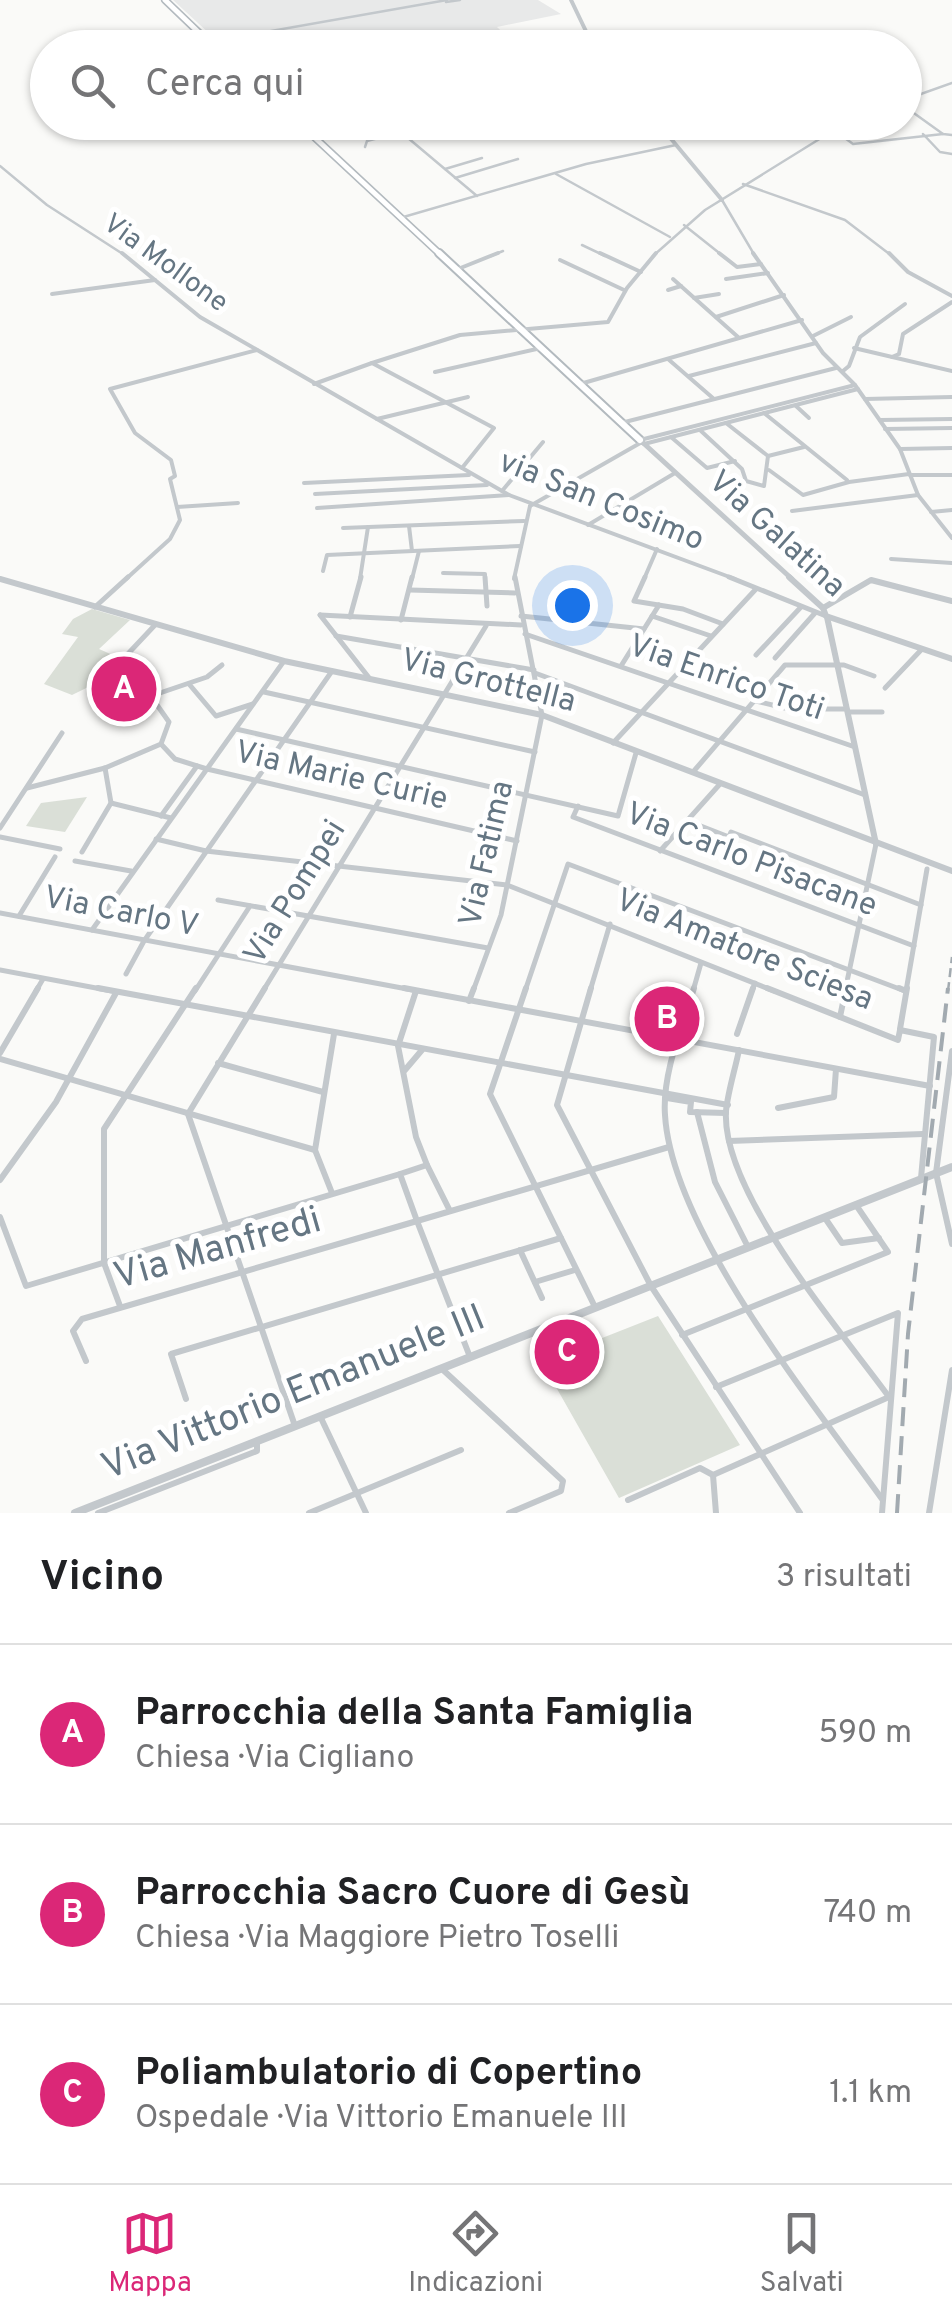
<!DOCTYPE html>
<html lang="it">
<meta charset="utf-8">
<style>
:root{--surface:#fff;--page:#f6f6f6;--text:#202124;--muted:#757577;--line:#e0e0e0;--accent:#db2777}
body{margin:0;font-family:Overpass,sans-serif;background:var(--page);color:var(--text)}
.you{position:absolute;left:572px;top:605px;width:35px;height:35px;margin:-25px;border:8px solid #fff;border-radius:50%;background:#1a73e8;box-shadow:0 0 0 15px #1a73e833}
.badge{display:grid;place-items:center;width:65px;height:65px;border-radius:50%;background:var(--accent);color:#fff;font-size:32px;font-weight:700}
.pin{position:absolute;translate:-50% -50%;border:5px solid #fff;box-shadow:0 2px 10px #0006}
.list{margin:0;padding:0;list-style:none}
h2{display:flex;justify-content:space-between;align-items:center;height:130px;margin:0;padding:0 40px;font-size:42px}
h2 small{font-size:32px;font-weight:400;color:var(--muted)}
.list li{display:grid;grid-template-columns:65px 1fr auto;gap:30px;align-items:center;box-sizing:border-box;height:180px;padding:0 40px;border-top:2px solid var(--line)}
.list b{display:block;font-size:38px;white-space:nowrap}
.list p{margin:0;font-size:32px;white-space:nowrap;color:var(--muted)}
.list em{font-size:32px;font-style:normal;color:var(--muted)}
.icon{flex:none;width:55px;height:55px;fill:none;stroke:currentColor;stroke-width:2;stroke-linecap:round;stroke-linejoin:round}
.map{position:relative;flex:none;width:952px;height:1513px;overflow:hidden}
.search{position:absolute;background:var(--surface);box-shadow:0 2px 8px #0004;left:30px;right:30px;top:30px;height:110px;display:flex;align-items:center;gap:25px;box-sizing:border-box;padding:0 35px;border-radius:55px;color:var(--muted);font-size:38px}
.sheet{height:670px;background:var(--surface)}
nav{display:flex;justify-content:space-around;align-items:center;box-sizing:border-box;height:140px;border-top:2px solid var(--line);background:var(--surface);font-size:28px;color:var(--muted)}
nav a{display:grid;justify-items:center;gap:5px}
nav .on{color:var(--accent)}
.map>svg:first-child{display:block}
.built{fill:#e8e9e9}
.green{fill:#dadfd7}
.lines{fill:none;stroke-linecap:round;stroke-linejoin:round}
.secondary-far1-casing{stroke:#b3babf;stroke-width:8}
.secondary-casing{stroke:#b3babf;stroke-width:10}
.minor-far3{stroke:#c3c8cc;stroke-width:2.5}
.minor-far2{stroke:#c3c8cc;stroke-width:4}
.minor-far1{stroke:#c3c8cc;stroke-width:5}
.minor{stroke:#c3c8cc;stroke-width:6}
.tertiary-far3{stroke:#c3c8cc;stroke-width:4}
.tertiary-far2{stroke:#c3c8cc;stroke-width:5}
.tertiary-far1{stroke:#c3c8cc;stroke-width:6}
.tertiary{stroke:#c3c8cc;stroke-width:8}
.secondary-far1{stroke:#fff;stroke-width:5}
.secondary{stroke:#fff;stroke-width:6}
.rail-far1{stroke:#a2aab0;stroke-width:2.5;stroke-dasharray:9 5;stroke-linecap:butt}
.rail{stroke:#a2aab0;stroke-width:4;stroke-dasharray:19 10;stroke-linecap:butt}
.labels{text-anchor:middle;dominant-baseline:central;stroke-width:10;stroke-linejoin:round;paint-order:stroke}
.far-street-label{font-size:28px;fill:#657683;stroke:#fff}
.street-label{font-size:32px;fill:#657683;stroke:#fff}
.near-street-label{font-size:38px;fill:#657683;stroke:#fff}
</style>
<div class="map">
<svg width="952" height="1513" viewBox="0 0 952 1513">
<rect width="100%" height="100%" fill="#fafaf8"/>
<!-- built -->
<g class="built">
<path d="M173 0H538L561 14 497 27 518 47 225 48Z"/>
<path d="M582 1325 602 1360 552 1380 531 1345Z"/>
</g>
<!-- green -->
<g class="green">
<path d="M92 609 130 620 99 649 115 656 113 662 123 670 72 695 44 684 78 637 62 634 73 619Z"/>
<path d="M87 797 65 832 26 826 41 803Z"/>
<path d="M658 1316 740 1445 619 1498 552 1380 602 1360 592 1342Z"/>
</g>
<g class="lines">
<defs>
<g id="secondary-far1">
<path d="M165 0 215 48"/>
<path d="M298 122 442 256"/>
</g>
<path id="secondary" d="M439 253 640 440"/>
</defs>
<!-- secondary-far1 casing -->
<use href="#secondary-far1" class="secondary-far1-casing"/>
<!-- secondary casing -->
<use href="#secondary" class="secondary-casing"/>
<!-- minor-far3 -->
<g class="minor-far3">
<path d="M446 2 460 0"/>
<path d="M209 42 447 0"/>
<path d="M904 100 952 83"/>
<path d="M904 106 943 134 952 135"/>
<path d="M389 122 477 196"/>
<path d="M834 130 853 144 943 134"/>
<path d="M923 134 940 152 952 154"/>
<path d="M408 138 466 122"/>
<path d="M365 147 367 141 401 132"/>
<path d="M0 166 47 205 126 256"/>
<path d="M445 169 482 158"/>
<path d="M556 174 670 237"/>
<path d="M455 178 518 159"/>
<path d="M743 184 845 220 892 256"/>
<path d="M722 200 755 256"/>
<path d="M400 218 586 164 676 145"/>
<path d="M684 225 723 256"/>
<path d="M582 245 605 256"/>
<path d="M491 256 503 251"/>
<path d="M653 256 705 210 834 130 840 122"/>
</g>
<!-- minor-far2 -->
<g class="minor-far2">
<path d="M122 253 200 317 509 495 735 579"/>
<path d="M600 253 641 272"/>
<path d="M719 253 737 267 761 264"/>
<path d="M753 253 823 353 855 385 900 449 918 495 952 538"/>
<path d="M889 253 908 272 952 296"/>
<path d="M560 260 624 290"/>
<path d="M458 269 498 253"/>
<path d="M673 279 738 337"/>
<path d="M726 279 768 273"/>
<path d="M668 290 681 286"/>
<path d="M52 294 155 280"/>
<path d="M694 298 719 294"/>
<path d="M716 317 784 295"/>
<path d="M813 336 851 317"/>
<path d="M854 348 952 371"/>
<path d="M892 357 899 354 903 334 952 302"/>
<path d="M668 359 714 399"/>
<path d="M843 371 849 366 860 337 905 304"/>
<path d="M435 372 541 348"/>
<path d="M689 376 816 343"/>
<path d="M314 384 372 363"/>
<path d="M580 384 802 320"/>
<path d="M865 399 952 397"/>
<path d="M796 406 809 418"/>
<path d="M764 413 847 480"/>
<path d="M377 419 468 397"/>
<path d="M880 420 952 419"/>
<path d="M621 423 836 368"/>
<path d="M885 429 952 428"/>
<path d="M701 431 742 469 746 481 764 486 768 456 726 423"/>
<path d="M671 437 707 468 735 461"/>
<path d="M640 440 855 385"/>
<path d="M644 444 858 389"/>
<path d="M900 449 952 448"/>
<path d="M768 456 804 447"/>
<path d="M462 468 494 428 372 363 460 335 608 322 627 288 656 253"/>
<path d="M769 470 803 495 849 482 909 474"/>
<path d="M910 475H952"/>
<path d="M304 483 469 475"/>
<path d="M502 491 543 442"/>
<path d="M315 494 487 485"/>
<path d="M530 506 642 442"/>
<path d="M177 507 238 503"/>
<path d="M317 508 509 495"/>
<path d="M792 511 918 495"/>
<path d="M931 512 952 510"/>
<path d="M588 525 675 473"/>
<path d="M409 526 412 551"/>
<path d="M343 528 524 521"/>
<path d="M891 559 952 563"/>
<path d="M323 571 327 555 520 546"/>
<path d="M443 573 485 574V579"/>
<path d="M126 579 170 539 180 520 170 479 175 476 171 460 135 433 110 389 257 350"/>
<path d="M360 579 368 527"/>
<path d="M412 579 419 551"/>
<path d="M514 579 530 506"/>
<path d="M644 579 657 549"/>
</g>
<!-- minor-far1 -->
<g class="minor-far1">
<path d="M485 577 487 606"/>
<path d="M645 577 634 601 683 609 723 624"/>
<path d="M729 577 826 616"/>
<path d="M410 590 515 593"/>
<path d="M95 607 128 577"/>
<path d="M320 615 521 625"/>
<path d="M320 615 370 679"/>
<path d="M521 616 644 629"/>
<path d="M652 616 711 636"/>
<path d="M350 617 361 577"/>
<path d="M401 620 412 577"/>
<path d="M525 634 855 747"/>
<path d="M336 636 534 670"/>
<path d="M756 655 801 607"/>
<path d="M775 658 815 613"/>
<path d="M621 666 659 605"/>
<path d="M535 673 865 795"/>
<path d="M189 684 216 716 253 704"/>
<path d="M885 688 922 649"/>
<path d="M264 692 535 752"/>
<path d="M151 696 207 677 222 665"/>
<path d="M756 701 789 709H847"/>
<path d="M848 712H882"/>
<path d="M236 729 618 816 636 753"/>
<path d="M613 743 756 589"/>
<path d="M161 744 175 759 207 769 517 841"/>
<path d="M693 772 785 665H844L874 676"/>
<path d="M27 788 105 768 161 744 169 722 124 658 155 625"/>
<path d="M111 803 171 818"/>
<path d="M578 806 573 817 914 946"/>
<path d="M161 816 197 766"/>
<path d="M688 821 729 837 731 832 921 905"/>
<path d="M0 828 62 733"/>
<path d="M0 837 60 849"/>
<path d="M156 839 206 851 507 885 774 991"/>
<path d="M660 851 720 784"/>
<path d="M82 852 111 803 105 768"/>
<path d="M75 861 131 871"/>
<path d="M218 900 488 948"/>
<path d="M0 913 418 991"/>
<path d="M19 916 55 857"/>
<path d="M92 930 284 661"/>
<path d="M0 970 112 991"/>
<path d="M126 974 144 941 332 671"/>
<path d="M36 991 43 979"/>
<path d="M195 991 250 906"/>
<path d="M263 991 486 626"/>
<path d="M473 991 501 915 542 715 515 577"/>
<path d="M525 991 568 864 905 991"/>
<path d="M590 991 610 924"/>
<path d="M693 991 701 963"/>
<path d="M752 991 755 983"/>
<path d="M845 991 876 844"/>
<path d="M906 991 927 869"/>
</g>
<!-- minor -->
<g class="minor">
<path d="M98 988 728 1105"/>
<path d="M265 988 188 1114 295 1426"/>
<path d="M404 988 930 1086"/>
<path d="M526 988 490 1094 595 1307"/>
<path d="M591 988 557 1105 651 1286 800 1513"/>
<path d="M694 988C682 1027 662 1074 665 1115 672 1231 814 1404 882 1499"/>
<path d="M767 988 898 1040 900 1030 934 1037 921 1178"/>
<path d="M899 988 906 991"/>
<path d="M416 991 398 1046 416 1137 427 1165"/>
<path d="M469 1001 474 988"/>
<path d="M840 1017 846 988"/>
<path d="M900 1029 907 988"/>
<path d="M737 1034 753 988"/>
<path d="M952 1051 936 1173 952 1244"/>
<path d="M0 1053 38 988"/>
<path d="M0 1059 315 1150"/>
<path d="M218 1063 323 1092"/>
<path d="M405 1070 422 1050"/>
<path d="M667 1098 691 1102 690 1112 726 1113"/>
<path d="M778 1108 834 1097 836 1069"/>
<path d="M697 1112 715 1182 748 1247"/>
<path d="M729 1141 923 1134"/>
<path d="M0 1180 56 1102 116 993"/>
<path d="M332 1193 315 1150 334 1034"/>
<path d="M450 1211 427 1165 400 1174 417 1221 669 1147"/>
<path d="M0 1217 26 1286 400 1174"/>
<path d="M825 1218 842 1243 879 1238"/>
<path d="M520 1250 542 1298"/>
<path d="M535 1282 575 1270"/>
<path d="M120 1306 104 1263V1129L196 988"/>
<path d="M682 1335 888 1252 856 1205"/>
<path d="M86 1361 73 1331 82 1319 417 1221 470 1357"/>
<path d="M442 1369 563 1481 561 1491 509 1513"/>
<path d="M716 1387 898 1313 882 1513"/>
<path d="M186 1399 171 1354 561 1238"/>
<path d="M320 1416 366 1513"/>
<path d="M713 1475 716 1513"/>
<path d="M628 1500 700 1468 713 1475 889 1397C841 1331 721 1192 726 1111 728 1091 735 1070 739 1050"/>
<path d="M98 1513 257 1451V1441"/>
<path d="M309 1513 461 1450"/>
<path d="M929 1513 952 1370"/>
</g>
<!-- tertiary-far3 -->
<g class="tertiary-far3">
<path d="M571 0 594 48"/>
<path d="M657 122 722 200"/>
</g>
<!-- tertiary-far2 -->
<path class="tertiary-far2" d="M640 440 792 579"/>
<!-- tertiary-far1 -->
<g class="tertiary-far1">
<path d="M789 577 823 608 826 616 952 659"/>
<path d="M0 579 284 661 542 715 952 871"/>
<path d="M823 608 871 580 952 601"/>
<path d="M827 617 876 844"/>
</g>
<!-- tertiary -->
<path class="tertiary" d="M75 1513 952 1167"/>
<!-- secondary-far1 -->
<use href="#secondary-far1" class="secondary-far1"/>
<!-- secondary -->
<use href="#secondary" class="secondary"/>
<!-- rail-far1 -->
<path class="rail-far1" d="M948 991 952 957"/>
<!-- rail -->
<path class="rail" d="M897 1513 908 1334 948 988"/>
</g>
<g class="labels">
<!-- far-street labels -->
<g class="far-street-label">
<text transform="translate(165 264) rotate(36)">Via Mollone</text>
</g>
<!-- street labels -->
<g class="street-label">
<text transform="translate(601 502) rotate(22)">via San Cosimo</text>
<text transform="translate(776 535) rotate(42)">Via Galatina</text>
<text transform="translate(726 679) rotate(19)">Via Enrico Toti</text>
<text transform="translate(488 682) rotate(14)">Via Grottella</text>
<text transform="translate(341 777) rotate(13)">Via Marie Curie</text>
<text transform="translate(488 854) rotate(-77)">Via Fatima</text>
<text transform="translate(751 861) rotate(21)">Via Carlo Pisacane</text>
<text transform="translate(296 893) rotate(-58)">Via Pompei</text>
<text transform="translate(121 913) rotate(11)">Via Carlo V</text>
<text transform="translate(744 951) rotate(22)">Via Amatore Sciesa</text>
</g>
<!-- near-street labels -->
<g class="near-street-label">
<text transform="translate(218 1250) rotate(-16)">Via Manfredi</text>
<text transform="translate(294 1394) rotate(-22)">Via Vittorio Emanuele III</text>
</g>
</g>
</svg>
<div class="you"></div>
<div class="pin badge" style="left:124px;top:689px">A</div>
<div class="pin badge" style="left:667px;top:1019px">B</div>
<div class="pin badge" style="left:567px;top:1352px">C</div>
<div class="search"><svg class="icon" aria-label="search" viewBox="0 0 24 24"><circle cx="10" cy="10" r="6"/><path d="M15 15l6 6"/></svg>Cerca qui</div>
</div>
<section class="sheet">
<h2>Vicino<small>3 risultati</small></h2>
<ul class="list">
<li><span class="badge">A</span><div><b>Parrocchia della Santa Famiglia</b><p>Chiesa · Via Cigliano</p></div><em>590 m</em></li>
<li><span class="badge">B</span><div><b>Parrocchia Sacro Cuore di Gesù</b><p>Chiesa · Via Maggiore Pietro Toselli</p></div><em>740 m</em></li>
<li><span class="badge">C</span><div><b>Poliambulatorio di Copertino</b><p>Ospedale · Via Vittorio Emanuele III</p></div><em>1.1 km</em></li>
</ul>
</section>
<nav>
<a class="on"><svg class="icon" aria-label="map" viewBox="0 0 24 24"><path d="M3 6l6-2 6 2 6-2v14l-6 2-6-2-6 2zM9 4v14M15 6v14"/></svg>Mappa</a>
<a><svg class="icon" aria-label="directions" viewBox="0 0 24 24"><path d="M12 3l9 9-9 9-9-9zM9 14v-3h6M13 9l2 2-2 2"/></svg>Indicazioni</a>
<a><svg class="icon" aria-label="saved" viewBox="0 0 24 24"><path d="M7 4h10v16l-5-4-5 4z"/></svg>Salvati</a>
</nav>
